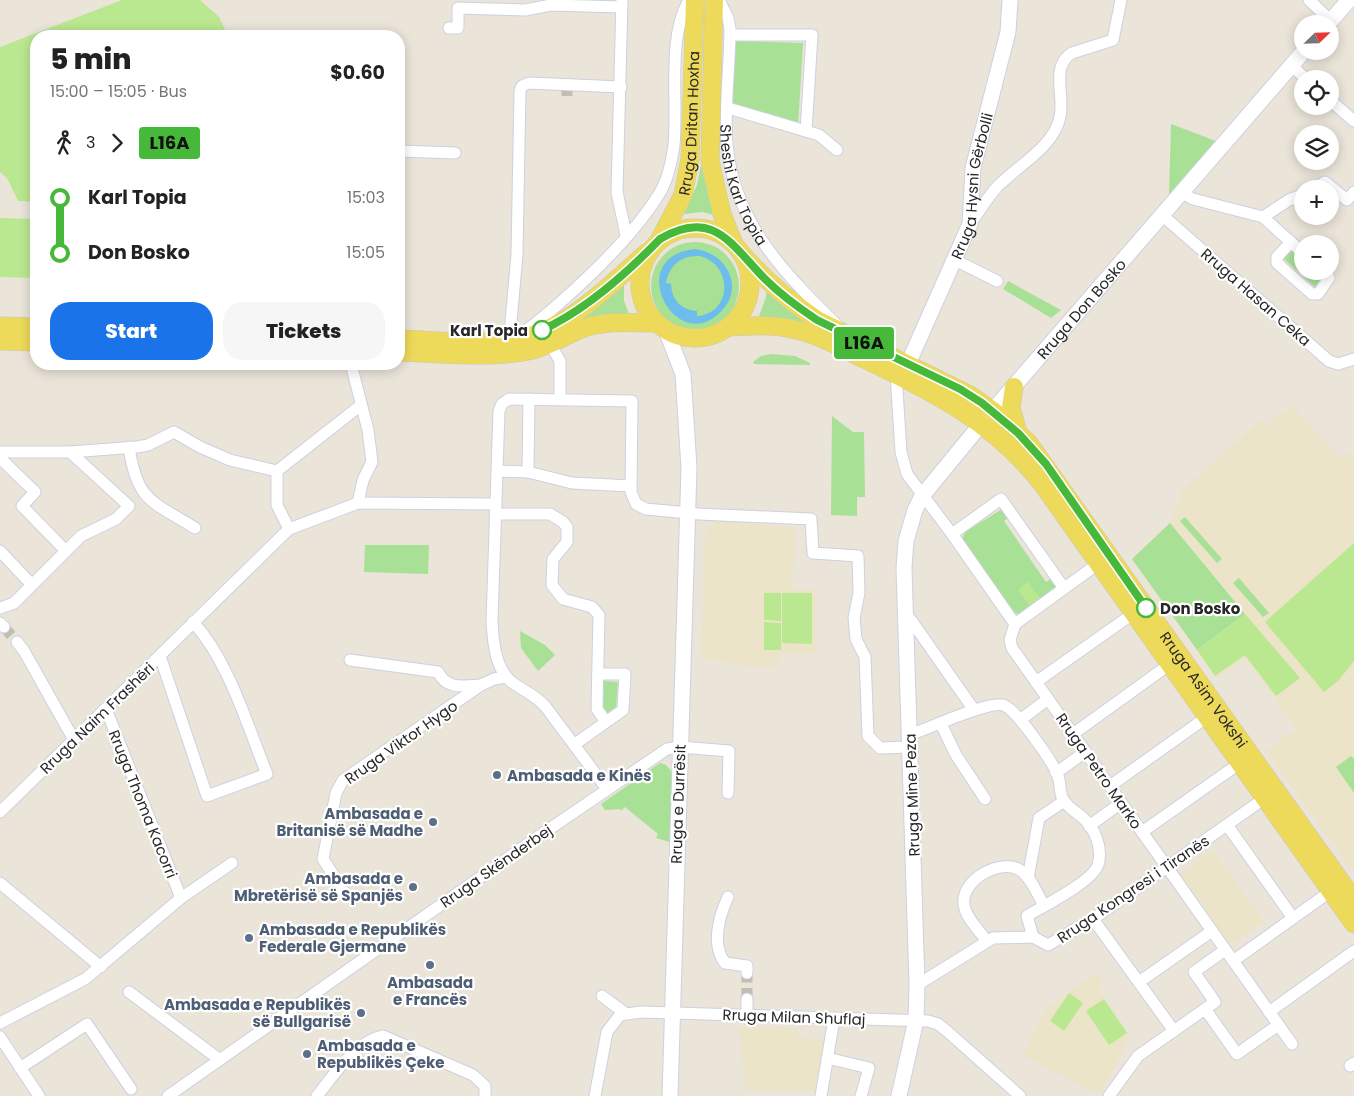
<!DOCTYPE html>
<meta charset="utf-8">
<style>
:root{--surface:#fff;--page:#f6f6f6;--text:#222;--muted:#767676;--accent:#1a73e8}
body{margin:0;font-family:Poppins,sans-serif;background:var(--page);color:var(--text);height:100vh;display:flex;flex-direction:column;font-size:19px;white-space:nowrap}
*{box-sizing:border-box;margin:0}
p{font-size:16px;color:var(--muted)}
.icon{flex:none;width:28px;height:28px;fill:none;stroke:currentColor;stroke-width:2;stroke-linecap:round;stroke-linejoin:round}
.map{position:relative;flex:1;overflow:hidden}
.panel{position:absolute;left:30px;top:30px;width:375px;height:340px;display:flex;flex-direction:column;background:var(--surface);border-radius:20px;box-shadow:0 2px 12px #0003}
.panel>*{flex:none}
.badge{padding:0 10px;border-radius:4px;font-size:18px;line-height:32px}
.needle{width:32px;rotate:67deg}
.fabs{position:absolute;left:1294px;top:15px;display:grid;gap:10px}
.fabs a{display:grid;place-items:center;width:45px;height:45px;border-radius:50%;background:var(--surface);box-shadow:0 2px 12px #0003;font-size:25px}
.map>.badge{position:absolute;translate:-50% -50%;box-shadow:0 0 0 2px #fff}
.legs{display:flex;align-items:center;gap:8px;height:55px;padding:0 20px;font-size:16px}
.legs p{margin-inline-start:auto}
.summary{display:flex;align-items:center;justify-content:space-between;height:85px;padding:0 20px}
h1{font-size:28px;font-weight:800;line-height:38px}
.cta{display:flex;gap:10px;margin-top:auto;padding:10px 20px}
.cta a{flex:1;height:58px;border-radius:20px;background:var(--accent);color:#fff;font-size:20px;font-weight:800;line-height:58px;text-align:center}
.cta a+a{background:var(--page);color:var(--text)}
ul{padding:0 20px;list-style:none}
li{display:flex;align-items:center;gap:18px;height:55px;font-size:19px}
li i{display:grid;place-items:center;width:8px;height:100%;margin:0 6px;background:currentColor}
li i::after{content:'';width:12px;height:12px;margin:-6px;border:4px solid;border-radius:50%;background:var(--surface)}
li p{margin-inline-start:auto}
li:first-child i{background:linear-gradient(#0000 50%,currentColor 0)}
li:last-child i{background:linear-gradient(currentColor 50%,#0000 0)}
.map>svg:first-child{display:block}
</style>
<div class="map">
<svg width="1354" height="1096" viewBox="0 0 1354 1096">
<rect width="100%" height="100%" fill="#eae4d9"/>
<!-- education -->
<path fill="#ece4c8" d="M1292,405L1339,458L1346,451L1354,460V869L1350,868L1266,751L1296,729L1246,658L1217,678L1132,559L1170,523L1181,498L1180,492L1261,420L1266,426Z
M713,520L796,528L792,589L815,590L817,654H780V664L776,663V667H751L701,658L706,526L712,525Z
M1212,850L1264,921L1231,945L1180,874Z
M1096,972L1104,983L1100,985V991L1130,1036L1106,1083L1097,1093L1024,1056L1043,1012Z
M738,1027L798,1028V1038L823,1040L818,1091H746Z"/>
<!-- green -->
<path fill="#a8e195" d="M734,41L803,43L798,127L733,105Z
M1171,124L1216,141L1169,195Z
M701,165L713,215L703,212L684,214L697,185Z
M651 286a44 44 0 1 1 88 0a44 44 0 1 1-88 0Z
M1290,249L1302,258V271H1317L1326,280L1313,290L1315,287L1284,259L1280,262Z
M1008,281L1061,310L1051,318L1003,289Z
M624,283V301L630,316L578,321Z
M767,287L822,333L758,319L766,297Z
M771,354L795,356L810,363V365L754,364L753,362L761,356Z
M832,416L853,432H864L865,497H857V516L831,515Z
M1002,509L1009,517L1004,521L1046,582L1052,578L1057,585L1056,589L1018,614L1013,612L962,539L965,532Z
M1185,517L1222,559L1217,563L1180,521Z
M1170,523L1245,614L1197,650L1132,559Z
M365,545H429L428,574L364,572Z
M1239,578L1269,613L1263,617L1233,583Z
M520,631L545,645L555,655L538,671L521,648Z
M604,681L618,682L616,707L607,713L603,707Z
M1351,756L1354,759V793L1336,767Z
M660,763L666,765L673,773L670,842L656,838L658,834L625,807L621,811L620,809L605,810L601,804Z"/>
<!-- pitch -->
<path fill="#bae891" d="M122,0H200L219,17L228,36H36V202L18,201L7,178L0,172V47Z
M0,218L36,219V278L0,277Z
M1354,543V661L1338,681L1324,692L1265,622Z
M1028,582L1040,598L1030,606L1018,590Z
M764,593H781V621L764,620Z
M782,593H812V644L782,643Z
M1245,614L1300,678L1276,696L1245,655L1215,676L1197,650Z
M764,622L781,623V650H764Z
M1069,993L1083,1003L1064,1031L1050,1021Z
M1104,999L1127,1033L1109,1045L1086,1011Z"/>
<!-- water -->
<path fill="#6cbdec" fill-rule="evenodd" d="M695,249C724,252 744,284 724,308C679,363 620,257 695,249ZM699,256C733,263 733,313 697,316V311C681,310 672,300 671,284L666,283C669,266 681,255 699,256Z"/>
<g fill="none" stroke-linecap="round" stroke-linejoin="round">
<!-- street-tunnel -->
<path stroke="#c3beb5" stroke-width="11" stroke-dasharray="11 5.5" stroke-linecap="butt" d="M567,96V85
M4,627L17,642
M747,999V973"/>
<!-- street casing -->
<g stroke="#ced0e1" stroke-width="13">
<g id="street">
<path d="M622,0L617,192L626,235"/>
<path id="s1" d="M719,0L728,18L730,29C730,67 724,106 727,144C734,223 784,273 838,326"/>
<path d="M1309,0L1331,21"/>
<path d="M449,28H458V8L525,10L551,5L622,7"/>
<path d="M730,35H812L806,131"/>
<path d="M1292,66L1306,79"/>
<path d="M621,87L529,83L522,86L520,91L517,254L511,322L514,340C561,305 633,240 662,189C669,175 672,160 674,145C678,102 667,36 689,0"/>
<path d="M1330,100L1354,121"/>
<path d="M728,108L819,135L837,150"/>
<path d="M399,151L455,153"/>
<path d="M1312,189L1325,182L1347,200L1354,192"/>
<path d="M1182,193L1193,199L1263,217L1289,200L1302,195"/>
<path d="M1162,215L1329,361L1338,364L1354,359"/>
<path d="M1263,217L1302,252"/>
<path d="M970,224C979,212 987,198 997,187C1017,166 1054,147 1060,117C1065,96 1050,66 1072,53L1113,40L1121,0"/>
<path d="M1291,242L1277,257V263L1312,294H1318L1329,278L1324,271"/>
<path d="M955,260L997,281"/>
<path d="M550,344L560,361V399"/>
<path d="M351,364L368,430L372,462L363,480L358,503"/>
<path d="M896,374L901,452L907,474L952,534L1015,624"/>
<path d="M129,447C137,502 152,501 195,528"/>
<path d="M0,452H70L137,447L148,445L174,432L200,447L230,460L277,471"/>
<path d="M0,458L35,492L22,506L66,551"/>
<path d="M277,471L361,405"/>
<path d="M277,471V505L289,529"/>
<path d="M498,471L528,472L572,483L631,486"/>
<path d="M528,472L529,399"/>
<path d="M495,514H550L563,522L567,527V542L553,559L552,585L563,599L592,607L599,615L597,709L606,722L575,744"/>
<path d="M952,534L1001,499L1064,588"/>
<path d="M0,551L32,585"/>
<path d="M0,608L14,603L81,536L116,519L129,506L70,452"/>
<path d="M906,613L974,710"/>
<path d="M0,623L4,627"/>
<path d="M1015,624L1010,640L1012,648L1292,1044"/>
<path d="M1015,624L1099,563"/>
<path d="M17,642L24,651L74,740"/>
<path d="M160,656L207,796L267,774C247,725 229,661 193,622"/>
<path d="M350,660L438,672C447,690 463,686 481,685"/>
<path d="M598,674H625L623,710L606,722"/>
<path d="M1036,682L1134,613"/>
<path d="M106,709L181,898"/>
<path d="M1020,720L1048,699"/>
<path d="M941,724L956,755L985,799"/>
<path d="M1073,734L1170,664"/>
<path d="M909,735C928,729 987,701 1003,705C1015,707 1054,764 1058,776C1061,784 1059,792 1063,799C1067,807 1075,811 1082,817C1095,828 1103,848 1098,865C1092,882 1043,906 1027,916L1033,937"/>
<path d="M1056,773L1085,752"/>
<path d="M1110,786L1207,717"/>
<path d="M607,789L545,706C535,695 524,691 513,683C495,670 493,641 492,621L499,411L502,404L509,399L632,401L631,492L636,504L646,509L699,514L811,519L813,553L858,556L859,593L854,618L856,639L865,657L868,736L880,748L910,747"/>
<path d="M0,812L289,529L358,503L496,504"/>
<path d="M1227,825L1293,918"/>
<path d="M1089,826L1121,803"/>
<path d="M1142,832L1240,763"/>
<path d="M1028,878L1039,818L1064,801"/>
<path d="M0,883L101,967"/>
<path d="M343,890L323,859L336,793L343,780L481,685L494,679L506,677"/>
<path d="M728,897C719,916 711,945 725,963L747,966V973"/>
<path d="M1093,919L1174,1031"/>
<path d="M986,940C979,930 965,917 964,904C961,880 1000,858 1020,870C1031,877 1038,895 1044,906"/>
<path d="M1233,961L1331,891"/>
<path d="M1139,982L1212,931"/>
<path d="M917,985L993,938L1033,937L1048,945L1093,919L1265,798"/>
<path d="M129,992L220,1060"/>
<path d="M602,996L625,1013"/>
<path d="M1205,1009L1237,1054L1278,1025"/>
<path d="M1269,1012L1354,951"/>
<path d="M747,1016V999"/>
<path d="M0,1023L85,979L181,898L232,863"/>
<path d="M0,1037L39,1096"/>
<path d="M827,1058L869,1068L861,1096"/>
<path d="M1350,1066L1354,1063"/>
<path d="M20,1068L87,1024L131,1089"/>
<path d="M168,1096L542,834L667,749L680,747L729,751L728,793"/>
<path d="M317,1096C333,1076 356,1041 383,1036L473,1075L485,1086V1096"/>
<path d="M595,1096L607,1032L620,1015L641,1012L928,1021L938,1024L948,1032L1020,1096"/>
<path d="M821,1096L834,1019"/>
<path d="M1109,1096L1138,1056L1215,1002L1194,972L1225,950"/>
</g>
</g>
<!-- secondary casing -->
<g stroke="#ced0e1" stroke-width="17">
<g id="secondary">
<path d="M1328,24L1349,0"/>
<path d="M666,330L683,374L689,468L670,1096"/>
<path id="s2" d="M908,364L970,224L973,168L1008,32L1010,0"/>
<path id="s3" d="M899,1096L916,1020L917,985L904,568L906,541L915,510L922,496L982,423L1304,51"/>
</g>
</g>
<!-- primary casing -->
<g stroke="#c7c7c7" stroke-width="19">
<g id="primary">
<path d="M714,0L710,161L722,214L734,244"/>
<circle cx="695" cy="283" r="55"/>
<path id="s4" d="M660,239L683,195L690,159L695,0"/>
<path id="s5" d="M742,254C765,280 789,301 817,320L970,395L993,411L1028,442L1354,900"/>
<path d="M0,326L36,327"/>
<path d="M728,327C749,326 771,324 792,329C817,334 840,347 862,358C932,391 998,424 1045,488L1354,924"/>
<path d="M399,339C433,340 480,345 513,340C565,332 609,286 646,253"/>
<path d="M0,341L36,342"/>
<path d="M399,352C441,353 487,359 528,351C548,347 565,335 584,328C608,320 632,323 656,323"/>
<path d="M1014,387L1011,408L1018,432"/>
</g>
</g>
<!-- street -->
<use href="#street" stroke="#fff" stroke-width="11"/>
<!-- secondary -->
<use href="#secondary" stroke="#fff" stroke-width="15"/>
<!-- primary -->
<use href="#primary" stroke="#eeda5a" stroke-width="18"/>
</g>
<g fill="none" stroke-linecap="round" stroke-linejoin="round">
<!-- line-1 casing -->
<g stroke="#fff" stroke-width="11">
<path id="line-1" d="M542,330C586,310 627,273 660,239C714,207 732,246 765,279C781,295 799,308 817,320L960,389L982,403L1018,433L1046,464L1146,608"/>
</g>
<!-- line-1 -->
<use href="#line-1" stroke="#46b83a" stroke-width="8"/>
</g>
<!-- markers -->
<g fill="#fff" stroke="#46b83a" stroke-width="2.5">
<circle cx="542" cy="330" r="9"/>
<circle cx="1146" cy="608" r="9"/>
</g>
<g fill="#5c6f8a" stroke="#fff" stroke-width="2">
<circle cx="497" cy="775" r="5"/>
<circle cx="433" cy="822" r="5"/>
<circle cx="413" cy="887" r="5"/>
<circle cx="249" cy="938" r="5"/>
<circle cx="430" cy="965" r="5"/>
<circle cx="361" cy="1013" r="5"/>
<circle cx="307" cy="1054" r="5"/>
</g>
<g text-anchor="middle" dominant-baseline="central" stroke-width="4.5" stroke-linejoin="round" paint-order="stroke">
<!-- street labels -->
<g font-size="15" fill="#272727" stroke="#fff">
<text stroke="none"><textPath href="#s4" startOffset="122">Rruga Dritan Hoxha</textPath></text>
<text stroke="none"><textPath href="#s1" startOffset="190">Sheshi Karl Topia</textPath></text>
<text stroke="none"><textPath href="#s2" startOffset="191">Rruga Hysni Gërbolli</textPath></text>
<text transform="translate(1256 297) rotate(41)">Rruga Hasan Ceka</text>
<text stroke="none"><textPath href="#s3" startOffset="851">Rruga Don Bosko</textPath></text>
<text stroke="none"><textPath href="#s5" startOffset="649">Rruga Asim Vokshi</textPath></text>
<text transform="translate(97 718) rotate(-44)">Rruga Naim Frashëri</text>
<text transform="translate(401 742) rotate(-35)">Rruga Viktor Hygo</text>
<text transform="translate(1099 771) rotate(55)">Rruga Petro Marko</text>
<text transform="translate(912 795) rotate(-92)">Rruga Mine Peza</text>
<text transform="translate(143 804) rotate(68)">Rruga Thoma Kacorri</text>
<text transform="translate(678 804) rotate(-88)">Rruga e Durrësit</text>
<text transform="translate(496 866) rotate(-35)">Rruga Skënderbej</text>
<text transform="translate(1133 889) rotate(-34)">Rruga Kongresi i Tiranës</text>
<text transform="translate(794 1017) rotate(2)">Rruga Milan Shuflaj</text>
</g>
<!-- stop labels -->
<g font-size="15" font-weight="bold" fill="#272727" stroke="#fff" text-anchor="end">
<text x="528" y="330">Karl Topia</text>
<text x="1160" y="608" text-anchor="start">Don Bosko</text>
</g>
<!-- service labels -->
<g font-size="15" font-weight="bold" fill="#4e5e75" stroke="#fff" text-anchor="start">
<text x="507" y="775">Ambasada e Kinës</text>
<text x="423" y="813" text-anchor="end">Ambasada e<tspan x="423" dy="17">Britanisë së Madhe</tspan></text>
<text x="403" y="878" text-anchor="end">Ambasada e<tspan x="403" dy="17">Mbretërisë së Spanjës</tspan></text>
<text x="259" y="929">Ambasada e Republikës<tspan x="259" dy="17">Federale Gjermane</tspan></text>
<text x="430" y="982" text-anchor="middle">Ambasada<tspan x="430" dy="17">e Francës</tspan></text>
<text x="351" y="1004" text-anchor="end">Ambasada e Republikës<tspan x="351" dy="17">së Bullgarisë</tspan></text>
<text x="317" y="1045">Ambasada e<tspan x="317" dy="17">Republikës Çeke</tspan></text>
</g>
</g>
</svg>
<div class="fabs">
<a><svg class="needle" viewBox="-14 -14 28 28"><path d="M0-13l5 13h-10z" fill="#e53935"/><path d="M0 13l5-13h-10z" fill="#767676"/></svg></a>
<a><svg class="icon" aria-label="locate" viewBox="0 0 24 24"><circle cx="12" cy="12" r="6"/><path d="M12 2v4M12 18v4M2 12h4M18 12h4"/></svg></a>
<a><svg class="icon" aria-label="layers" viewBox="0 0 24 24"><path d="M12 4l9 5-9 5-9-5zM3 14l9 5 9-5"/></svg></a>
<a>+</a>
<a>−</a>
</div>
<b class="badge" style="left:864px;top:343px;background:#46b83a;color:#111">L16A</b>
<section class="panel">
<div class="summary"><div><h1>5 min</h1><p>15:00 – 15:05 · Bus</p></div><b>$0.60</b></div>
<div class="legs"><svg class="icon" aria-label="walk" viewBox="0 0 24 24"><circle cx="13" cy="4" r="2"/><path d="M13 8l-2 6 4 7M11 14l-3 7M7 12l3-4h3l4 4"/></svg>3<svg class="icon" aria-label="forward" viewBox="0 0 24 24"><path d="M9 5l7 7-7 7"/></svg><b class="badge" style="background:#46b83a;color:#111">L16A</b></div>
<ul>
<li><i style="color:#46b83a"></i><b>Karl Topia</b><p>15:03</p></li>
<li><i style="color:#46b83a"></i><b>Don Bosko</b><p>15:05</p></li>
</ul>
<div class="cta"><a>Start</a><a>Tickets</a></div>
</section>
</div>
